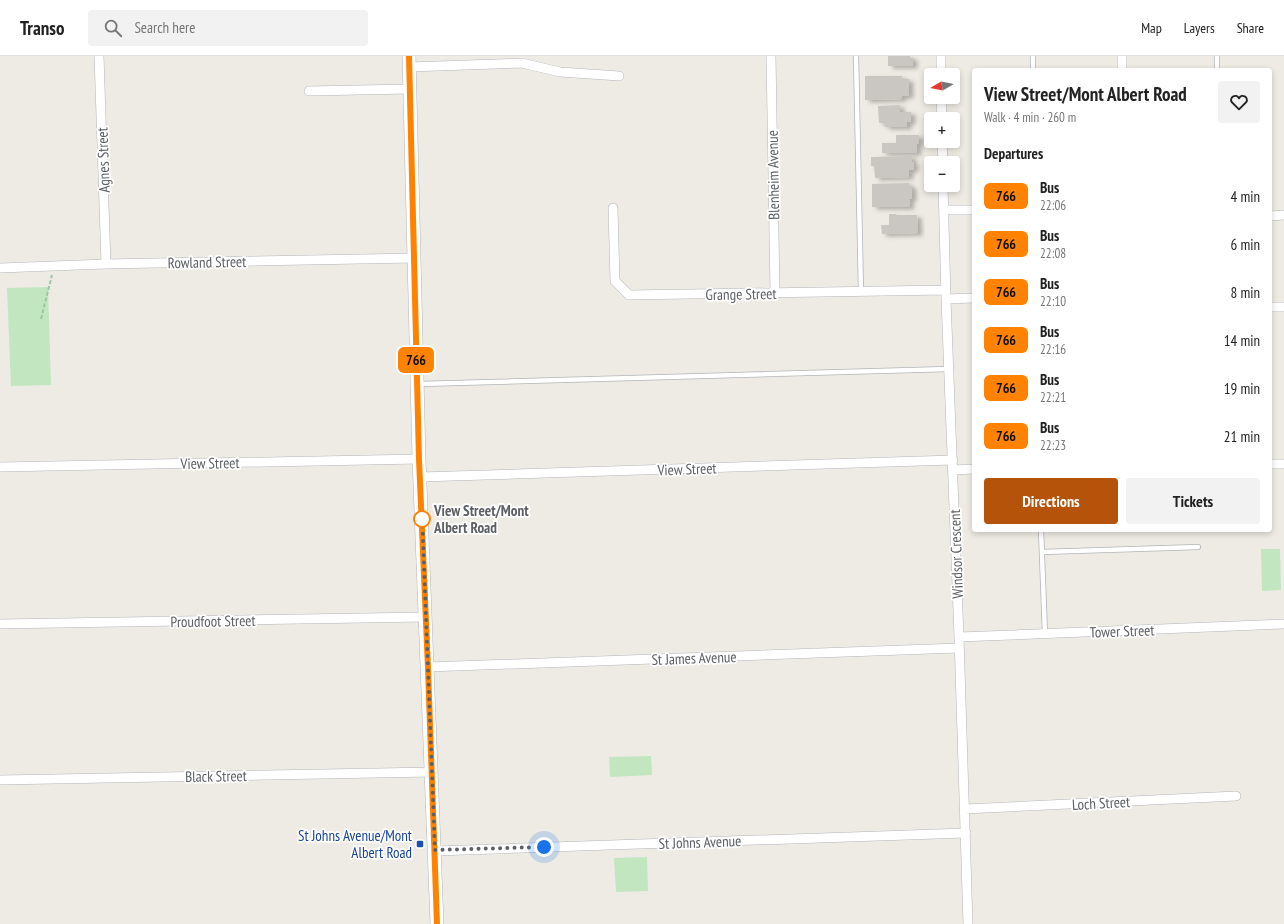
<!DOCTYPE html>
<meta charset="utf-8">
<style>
:root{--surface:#fff;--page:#f2f2f2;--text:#222;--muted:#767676;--line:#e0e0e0;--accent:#b45309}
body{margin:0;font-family:"PT Sans Narrow",sans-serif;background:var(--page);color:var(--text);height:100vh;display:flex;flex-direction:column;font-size:15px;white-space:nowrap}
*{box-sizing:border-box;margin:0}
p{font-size:13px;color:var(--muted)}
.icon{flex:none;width:22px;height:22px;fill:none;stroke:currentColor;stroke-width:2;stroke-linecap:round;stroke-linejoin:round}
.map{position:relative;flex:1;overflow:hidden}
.side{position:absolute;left:972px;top:12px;width:300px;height:464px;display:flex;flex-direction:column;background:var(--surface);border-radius:4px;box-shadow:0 2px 6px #0003}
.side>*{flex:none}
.badge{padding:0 8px;border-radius:6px;font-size:14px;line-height:26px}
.needle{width:26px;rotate:260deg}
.tools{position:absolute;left:924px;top:12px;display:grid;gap:8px}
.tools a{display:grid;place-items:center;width:36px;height:36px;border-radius:4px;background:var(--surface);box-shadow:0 2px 6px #0003;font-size:20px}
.you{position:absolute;width:20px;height:20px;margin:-10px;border:3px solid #fff;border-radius:50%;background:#1a73e8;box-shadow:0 0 0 6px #1a73e833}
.map>.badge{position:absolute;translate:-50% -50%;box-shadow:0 0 0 2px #fff}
h2{padding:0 12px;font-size:15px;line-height:36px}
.round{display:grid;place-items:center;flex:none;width:42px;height:42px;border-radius:4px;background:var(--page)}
.summary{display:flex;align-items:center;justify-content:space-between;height:68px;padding:0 12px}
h1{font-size:19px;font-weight:800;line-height:30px}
.primary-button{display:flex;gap:8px;margin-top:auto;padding:8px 12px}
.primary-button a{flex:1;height:46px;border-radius:4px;background:var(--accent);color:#fff;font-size:16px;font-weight:800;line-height:46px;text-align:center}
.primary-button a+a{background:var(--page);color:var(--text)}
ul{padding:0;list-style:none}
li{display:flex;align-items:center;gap:12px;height:48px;padding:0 12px}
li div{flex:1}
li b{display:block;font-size:15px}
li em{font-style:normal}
li .badge{min-width:44px;font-weight:700;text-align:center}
header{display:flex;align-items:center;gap:24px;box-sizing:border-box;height:56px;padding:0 20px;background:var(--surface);border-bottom:1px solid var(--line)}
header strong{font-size:19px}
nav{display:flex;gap:22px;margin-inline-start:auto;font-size:14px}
.search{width:280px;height:36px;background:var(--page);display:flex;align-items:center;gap:10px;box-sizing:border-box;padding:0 14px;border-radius:4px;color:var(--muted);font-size:15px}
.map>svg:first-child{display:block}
</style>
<header>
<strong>Transo</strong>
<div class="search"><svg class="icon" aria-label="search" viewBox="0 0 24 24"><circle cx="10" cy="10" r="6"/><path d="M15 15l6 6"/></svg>Search here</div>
<nav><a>Map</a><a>Layers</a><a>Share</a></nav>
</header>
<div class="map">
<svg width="1284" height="868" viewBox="0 0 1284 868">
<defs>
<filter id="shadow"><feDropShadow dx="4.5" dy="2.5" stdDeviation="2" flood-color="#0004"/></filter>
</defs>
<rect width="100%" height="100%" fill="#eeebe4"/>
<!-- green -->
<path fill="#c2e6c0" d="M48,231L51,329L11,330L7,232Z
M1261,493H1280L1281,534L1262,535Z
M651,700L652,719L610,721L609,701Z
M647,801L648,835L616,836L614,802Z"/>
<!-- building -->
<path fill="#cac6c1" filter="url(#shadow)" d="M888,0H910V2H913V10H888Z
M865,20H902V23H909V40H902V43L865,44Z
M900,49V56H911V66H907V71H885V67H879L878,50Z
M896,79H919V87L917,88V97H882V87H896Z
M912,100V106H914V114H909V121L875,122L874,110H871V101Z
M909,127V130H912V143H909L910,151H872V128Z
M889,158H896V159H917L918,177L882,178L881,169H889Z"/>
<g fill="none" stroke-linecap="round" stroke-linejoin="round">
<!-- service casing -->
<g stroke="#b1b5b9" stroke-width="6">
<path id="service" d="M856,0L861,236
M1033,0V14
M1217,14V0
M419,328L949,313
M1041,474L1045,578
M1042,496L1198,491"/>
</g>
<!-- minor casing -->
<g stroke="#b1b5b9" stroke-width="10">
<path id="minor" d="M99,0L106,208
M771,0L775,237
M941,0V19
M1122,0V14
M409,11L522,7L560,16L619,20
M309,35L409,33
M941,41L942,63
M942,85L943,107
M943,129L946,243L959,581L968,868
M613,152L615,225L629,239L946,234
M944,154H974
M1270,160L1284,159
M0,212L106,208L414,202
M946,243L974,242
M1270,251H1284
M1270,408H1284
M0,411L419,403
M953,414L974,413
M420,421L953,404
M0,568L426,561
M959,581L1284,568
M428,611L959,592
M0,724L432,716
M965,753L1236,740
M435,795L966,777"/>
</g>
<!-- secondary casing -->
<g stroke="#b0b4b9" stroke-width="14">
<path id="secondary" d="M409,0L419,403L437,868"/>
</g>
<!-- path -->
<path stroke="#99c7a4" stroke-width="2" stroke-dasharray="4 2" stroke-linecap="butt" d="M41,263L52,219"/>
<!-- service -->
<use href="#service" stroke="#fff" stroke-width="4.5"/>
<!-- minor -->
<use href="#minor" stroke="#fff" stroke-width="9"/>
<!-- secondary -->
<use href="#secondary" stroke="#fff" stroke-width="13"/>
</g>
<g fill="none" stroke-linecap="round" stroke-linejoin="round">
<!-- line casing -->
<g stroke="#fff" stroke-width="9">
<path id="line" d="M409,0L419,403L428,612L437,868"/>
</g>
<!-- line -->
<use href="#line" stroke="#ff8200" stroke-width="6"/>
<!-- walk -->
<path stroke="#5c6064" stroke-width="4" stroke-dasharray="0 7.2" d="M422,463V456L435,794L544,791"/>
</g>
<!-- markers -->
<circle fill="#fff" stroke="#ff8200" stroke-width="2" cx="422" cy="463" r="8"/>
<rect fill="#1a4fb4" stroke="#fff" stroke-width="1.5" x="416" y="784" width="8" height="8" rx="2"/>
<g text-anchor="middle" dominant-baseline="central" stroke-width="3.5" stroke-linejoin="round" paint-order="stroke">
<!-- street labels -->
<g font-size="15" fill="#5c6064" stroke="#fff">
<text transform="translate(103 104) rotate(-92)">Agnes Street</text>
<text transform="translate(773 119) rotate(-91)">Blenheim Avenue</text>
<text transform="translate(207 206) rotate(-1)">Rowland Street</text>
<text transform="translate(741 238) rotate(-1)">Grange Street</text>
<text transform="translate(210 407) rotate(-1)">View Street</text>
<text transform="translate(687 413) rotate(-2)">View Street</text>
<text transform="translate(956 498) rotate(-92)">Windsor Crescent</text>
<text transform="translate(213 565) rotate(-1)">Proudfoot Street</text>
<text transform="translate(1122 575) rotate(-2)">Tower Street</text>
<text transform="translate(694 602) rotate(-2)">St James Avenue</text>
<text transform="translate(216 720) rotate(-1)">Black Street</text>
<text transform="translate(1101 747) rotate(-3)">Loch Street</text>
<text transform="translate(700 786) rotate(-2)">St Johns Avenue</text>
</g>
<!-- stop labels -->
<g font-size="15" font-weight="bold" fill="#5c6064" stroke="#fff" text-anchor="start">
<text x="434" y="454">View Street/Mont<tspan x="434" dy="17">Albert Road</tspan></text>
</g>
<!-- transit labels -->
<g font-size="15" fill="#164399" stroke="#fff" text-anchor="end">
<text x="412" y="779">St Johns Avenue/Mont<tspan x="412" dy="17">Albert Road</tspan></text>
</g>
</g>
</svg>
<div class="tools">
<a><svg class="needle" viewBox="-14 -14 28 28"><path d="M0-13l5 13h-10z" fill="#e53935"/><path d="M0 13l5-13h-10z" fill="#767676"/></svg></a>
<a>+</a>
<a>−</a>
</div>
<div class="you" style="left:544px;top:791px"></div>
<b class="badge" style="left:416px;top:304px;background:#ff8200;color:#111">766</b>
<section class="side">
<div class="summary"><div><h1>View Street/Mont Albert Road</h1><p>Walk · 4 min · 260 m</p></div><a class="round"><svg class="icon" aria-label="heart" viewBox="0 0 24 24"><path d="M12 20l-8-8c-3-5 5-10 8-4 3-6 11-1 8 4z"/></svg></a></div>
<h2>Departures</h2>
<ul>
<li><span class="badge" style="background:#ff8200;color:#111">766</span><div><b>Bus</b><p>22:06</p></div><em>4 min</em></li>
<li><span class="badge" style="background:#ff8200;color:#111">766</span><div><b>Bus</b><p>22:08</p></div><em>6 min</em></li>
<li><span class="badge" style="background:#ff8200;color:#111">766</span><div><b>Bus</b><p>22:10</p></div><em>8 min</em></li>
<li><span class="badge" style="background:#ff8200;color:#111">766</span><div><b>Bus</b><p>22:16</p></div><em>14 min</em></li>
<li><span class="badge" style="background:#ff8200;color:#111">766</span><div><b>Bus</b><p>22:21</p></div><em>19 min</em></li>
<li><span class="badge" style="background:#ff8200;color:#111">766</span><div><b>Bus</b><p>22:23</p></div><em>21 min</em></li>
</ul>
<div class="primary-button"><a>Directions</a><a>Tickets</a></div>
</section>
</div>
